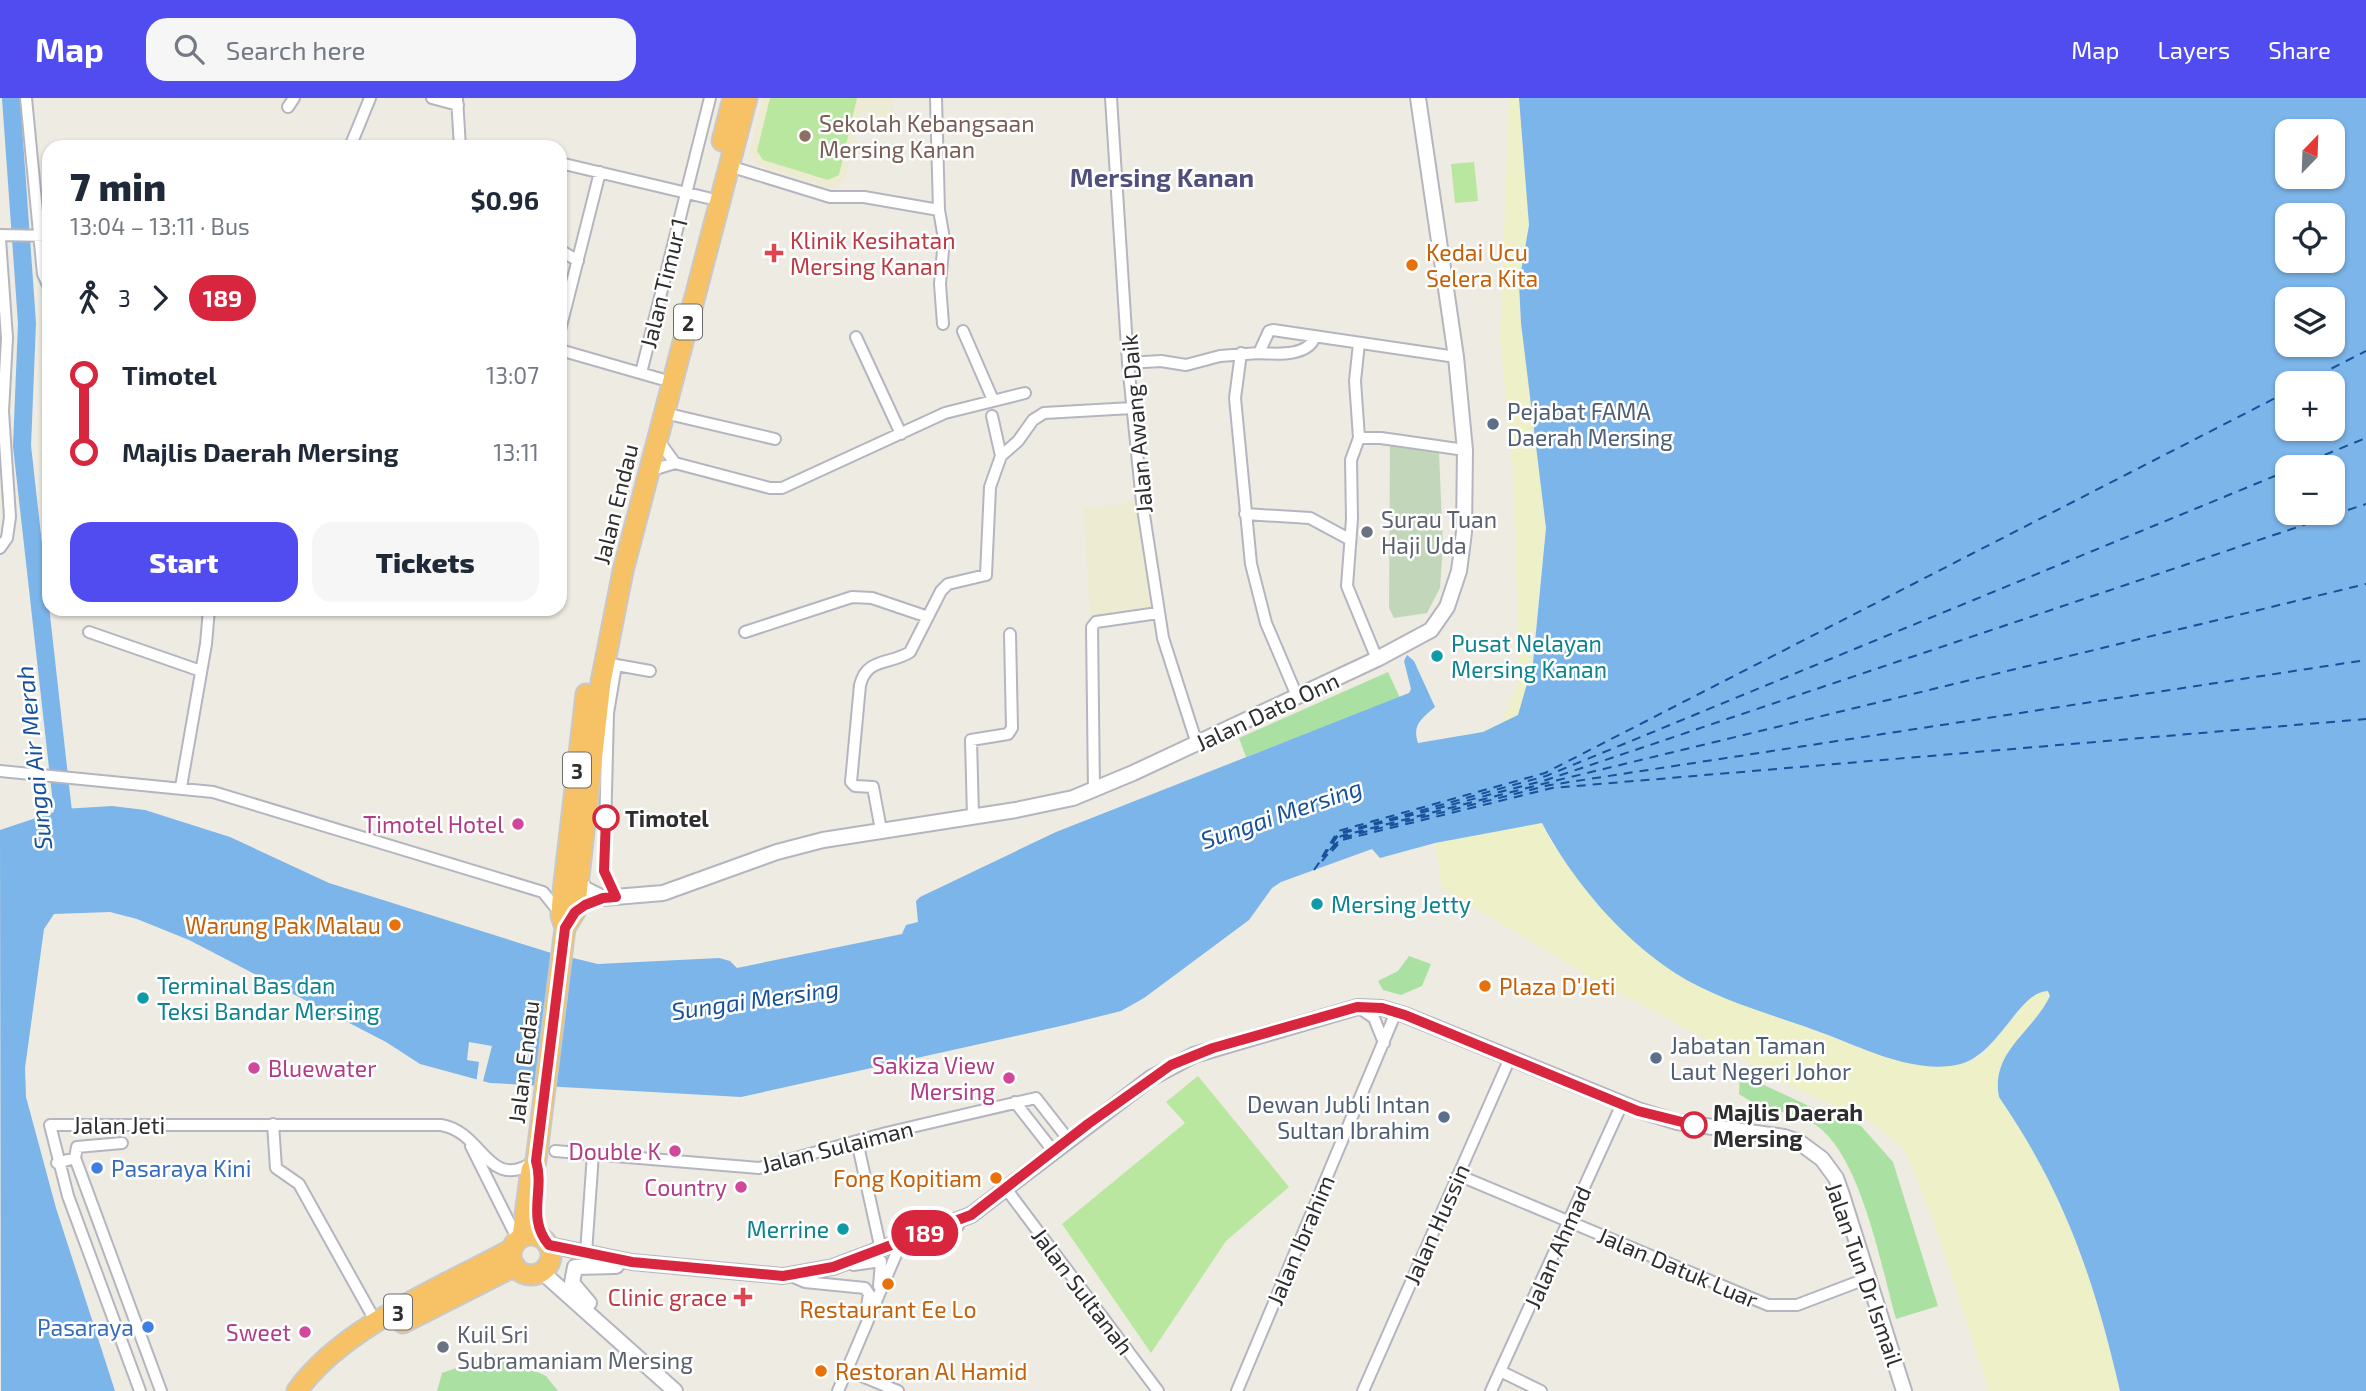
<!DOCTYPE html>
<meta charset="utf-8">
<style>
:root{--surface:#fff;--page:#f6f6f7;--text:#1f2937;--muted:#747a83;--accent:#504cf0}
body{margin:0;font-family:"Exo 2",sans-serif;background:var(--page);color:var(--text);height:100vh;display:flex;flex-direction:column;font-size:26px;white-space:nowrap}
*{box-sizing:border-box;margin:0}
p{font-size:23px;color:var(--muted)}
.icon{flex:none;width:38px;height:38px;fill:none;stroke:currentColor;stroke-width:2;stroke-linecap:round;stroke-linejoin:round}
.map{position:relative;flex:1;overflow:hidden}
.drawer{position:absolute;left:42px;top:42px;width:525px;height:476px;display:flex;flex-direction:column;background:var(--surface);border-radius:21px;box-shadow:0 2px 5px #0004}
.drawer>*{flex:none}
.badge{padding:0 14px;border-radius:23px;font-size:24px;line-height:46px}
.needle{width:46px;rotate:23deg}
.controls{position:absolute;left:2275px;top:21px;display:grid;gap:14px}
.controls a{display:grid;place-items:center;width:70px;height:70px;border-radius:14px;background:var(--surface);box-shadow:0 2px 5px #0004;font-size:35px}
.map>.badge{position:absolute;translate:-50% -50%;box-shadow:0 0 0 4px #fff}
.legs{display:flex;align-items:center;gap:10px;height:77px;padding:0 28px;font-size:23px}
.legs p{margin-inline-start:auto}
.overview{display:flex;align-items:center;justify-content:space-between;height:119px;padding:0 28px}
h1{font-size:38px;font-weight:800;line-height:52px}
.button{display:flex;gap:14px;margin-top:auto;padding:14px 28px}
.button a{flex:1;height:80px;border-radius:21px;background:var(--accent);color:#fff;font-size:28px;font-weight:800;line-height:80px;text-align:center}
.button a+a{background:var(--page);color:var(--text)}
ul{padding:0 28px;list-style:none}
li{display:flex;align-items:center;gap:24px;height:77px;font-size:26px}
li i{display:grid;place-items:center;width:10px;height:100%;margin:0 9px;background:currentColor}
li i::after{content:'';width:18px;height:18px;margin:-9px;border:5px solid;border-radius:50%;background:var(--surface)}
li p{margin-inline-start:auto}
li:first-child i{background:linear-gradient(#0000 50%,currentColor 0)}
li:last-child i{background:linear-gradient(currentColor 50%,#0000 0)}
header{display:flex;align-items:center;gap:42px;box-sizing:border-box;height:98px;padding:0 35px;background:var(--accent);color:#fff}
header strong{font-size:33px}
nav{display:flex;gap:38px;margin-inline-start:auto;font-size:24px}
.search{width:490px;height:63px;background:var(--page);display:flex;align-items:center;gap:18px;box-sizing:border-box;padding:0 24px;border-radius:21px;color:var(--muted);font-size:26px}
.map>svg:first-child{display:block}
</style>
<header>
<strong>Map</strong>
<div class="search"><svg class="icon" aria-label="search" viewBox="0 0 24 24"><circle cx="10" cy="10" r="6"/><path d="M15 15l6 6"/></svg>Search here</div>
<nav><a>Map</a><a>Layers</a><a>Share</a></nav>
</header>
<div class="map">
<svg width="2366" height="1293" viewBox="0 0 2366 1293">
<rect width="100%" height="100%" fill="#eeebe2"/>
<!-- education -->
<path fill="#eeebd3" d="M763,0H893V21L862,13L845,83L832,91L757,67L749,55Z
M1135,404L1151,511L1090,518L1083,410Z"/>
<!-- green -->
<path fill="#aae1a2" d="M1388,574L1400,600L1246,659L1239,640Z
M1409,858L1431,866L1422,888L1401,897L1383,892L1378,883L1398,873Z
M1740,976L1809,1008L1861,1028L1893,1064L1938,1208L1896,1221C1881,1169 1860,1048 1809,1023C1784,1011 1765,1014 1739,996Z
M497,1256L546,1278L558,1293H437L442,1275Z"/>
<!-- sand -->
<path fill="#eef0c7" d="M1509,0H1519L1529,127L1519,185L1521,225L1546,430L1529,584L1518,617L1501,628L1517,586L1519,559L1513,371L1500,240Z
M1542,725L1557,753L1732,902L1879,957L1936,968L1971,964L1984,956L2029,901L2040,893L2050,895C2045,931 1988,945 1999,999C2065,1095 2094,1181 2120,1293H1989L1935,1127L1904,1050L1866,1021L1762,976L1748,963L1604,887L1442,790L1435,745Z"/>
<!-- cemetery -->
<path fill="#c2d7ba" d="M1390,348L1439,354L1443,448L1440,490L1427,515L1394,520L1389,510Z"/>
<!-- pitch -->
<path fill="#b9e79f" d="M770,0H857L839,77L828,82L763,62L757,53Z
M1474,64L1478,103L1455,105L1451,66Z
M1198,978L1289,1089L1226,1143L1151,1255L1062,1126L1185,1025L1166,1004Z"/>
<!-- water -->
<path fill="#7cb5e9" fill-rule="evenodd" d="M1519,0H2366V1293H2120C2094,1181 2065,1095 1999,999C1990,954 2033,934 2050,898L2048,893C2018,893 1998,960 1956,967C1914,975 1867,952 1828,937C1778,918 1721,904 1675,875C1620,839 1572,782 1542,725L1435,745L1380,760L1372,751L1281,784L1272,790L1249,822L1144,900L1121,913L1065,927L741,999L490,985L420,966L386,944L189,842L137,821L110,814L54,816L44,831L25,970L26,999L56,1110L115,1293H1L0,732L63,711L112,708L145,712L230,739L329,785L548,854L598,866L719,860L730,863L737,870L902,836L906,827L918,824L916,803L920,799L1056,734L1409,595L1411,591L1404,563L1407,557L1414,563L1435,609C1421,621 1412,627 1418,645L1483,634L1518,617L1533,565L1546,430L1521,225L1519,185L1529,127ZM2287,33H2333V79H2287ZM2287,117H2333V163H2287ZM2287,201H2333V247H2287ZM2287,285H2333V331H2287ZM2287,369H2333V415H2287Z"/>
<!-- pier -->
<path fill="#eeebe2" d="M469,944L492,948L482,987L476,986L479,964L467,962Z"/>
<g fill="none" stroke-linecap="round" stroke-linejoin="round">
<!-- river -->
<path stroke="#7cb5e9" stroke-width="18" d="M11,0L27,225L22,348L65,732"/>
<!-- ferry -->
<path stroke="#16519a" stroke-width="2" stroke-dasharray="9 7" stroke-linecap="butt" d="M2303,285L2366,253
M2295,369L2366,340
M1332,745L1339,735L1546,678L2287,373
M1330,752L1341,738L1550,684L2366,486
M1332,753L1342,742L1552,690L2366,621
M1322,759L1338,733L1545,675L2287,294
M1322,763L1341,740L1550,687L2366,562
M1314,772L1339,736L1546,682L2366,406"/>
<!-- street casing -->
<g stroke="#b5b5c0" stroke-width="14">
<path id="street" d="M26,0L43,176L49,189
M432,0L458,7
M457,0L460,49
M936,0L939,112L944,141L940,186L943,226
M1111,0L1128,265L1142,404L1163,540L1197,646
M288,9L294,0
M350,49L370,0
M560,65L708,100
M729,68L830,99H864L939,112
M0,137L49,138
M0,141L7,240L3,313L10,419L7,440L0,450
M560,152L578,163
M560,232L600,74
M963,233L993,302
M856,239L901,336
M560,252L661,281
M1241,255L1235,300L1251,466L1266,525L1297,598
M1259,255C1276,256 1309,259 1315,238
M1128,265L1161,263L1186,267L1220,258L1259,255L1269,233L1273,232L1456,259
M641,275L710,0
M664,315L775,341
M992,318L1001,358
M1359,340L1351,362L1352,421L1347,488L1377,561
M1359,340H1381L1465,352
M1359,340L1355,283L1359,245
M675,365L770,390H782L945,315L1025,295
M649,373L675,365L659,343
M1245,416L1310,420L1349,441
M89,534L201,573
M745,534L852,499L872,500L928,519
M611,566L650,573
M0,673L213,694L543,794L560,815
M181,689L206,546L209,511
M1094,693L1092,529L1096,524L1158,515
M973,718L971,642L1008,636L1012,630L1010,536
M881,732L873,689L855,688L851,684L860,587C867,559 890,567 910,554L941,493L948,486L986,477L990,389L1001,358L1018,343L1033,322L1044,315L1132,310
M616,799L604,773L608,615L616,567
M1358,909L1374,920L1384,945
M1015,1004L1054,1054
M273,1026L276,1070L299,1086L377,1226
M857,1043L881,1152
M471,1048L518,1142
M555,1053L759,1070L886,1035L1036,1000L1068,1041
M75,1060L77,1049L122,1045
M57,1065L75,1060L161,1293
M1458,1077L1768,1207H1797L1868,1180
M1007,1092L1158,1293
M586,1155L593,1056
M853,1167L881,1163L879,1188
M791,1178L805,1184L865,1190L869,1196L866,1214
M847,1272L898,1293
M1500,1273L1541,1293
M140,1293L68,1098L50,1027H441C484,1034 487,1094 534,1064
M838,1293L897,1154L958,1128
M1237,1293L1396,914
M1363,1293L1510,960
M1491,1293L1622,1006"/>
</g>
<!-- secondary casing -->
<g stroke="#b5b5c0" stroke-width="18">
<path id="secondary" d="M579,782L585,791L603,800L663,795L777,754L823,742L1016,712L1073,700L1133,675L1377,561L1431,532L1447,509L1459,473L1464,434L1465,352L1456,259L1418,0
M549,1147L632,1164L783,1178L833,1169L971,1117L1151,980L1194,957L1358,909L1382,910L1405,917L1638,1012L1677,1024L1784,1039L1799,1044L1822,1061L1836,1080L1842,1097L1904,1293
M542,1174L675,1293
M589,1205L572,1185L575,1169L616,1168"/>
</g>
<!-- highway casing -->
<g stroke="#c9c9c9" stroke-width="23">
<path id="highway" d="M722,43L733,0
M565,830L561,817L562,802L586,596
M511 1157a20 20 0 1 1 40 0a20 20 0 1 1-40 0Z
M522,1139L531,1072L536,1063L565,830L575,814L601,584L623,473L747,0
M403,1225L515,1168
M297,1293C343,1228 443,1189 512,1151"/>
</g>
<!-- street -->
<use href="#street" stroke="#fff" stroke-width="10"/>
<!-- secondary -->
<use href="#secondary" stroke="#fff" stroke-width="14"/>
<!-- highway -->
<use href="#highway" stroke="#f6c265" stroke-width="19"/>
</g>
<g fill="none" stroke-linecap="round" stroke-linejoin="round">
<!-- line-1 casing -->
<g stroke="#fff" stroke-width="16">
<path id="line-1" d="M606,720L604,773L616,799L603,800L585,807L575,814L565,830L536,1063C545,1092 526,1120 549,1147L632,1164L783,1178L833,1169L971,1117L1088,1026L1171,967L1213,950L1357,909L1382,910L1405,917L1638,1013L1694,1027"/>
</g>
<!-- line-1 -->
<use href="#line-1" stroke="#d7263d" stroke-width="10"/>
</g>
<!-- markers -->
<circle fill="#8d6e63" stroke="#fff" stroke-width="2.5" cx="805" cy="38" r="7"/>
<g fill="#e0444e" stroke="#fff" stroke-width="2.5">
<path d="M770.5 144.5h7v7h7v7h-7v7h-7v-7h-7v-7h7z"/>
<path d="M739.5 1188.5h7v7h7v7h-7v7h-7v-7h-7v-7h7z"/>
</g>
<g fill="#e8710a" stroke="#fff" stroke-width="2.5">
<circle cx="1412" cy="167" r="7"/>
<circle cx="395" cy="827" r="7"/>
<circle cx="1485" cy="888" r="7"/>
<circle cx="996" cy="1080" r="7"/>
<circle cx="888" cy="1186" r="7"/>
<circle cx="821" cy="1273" r="7"/>
</g>
<g fill="#5c6f8a" stroke="#fff" stroke-width="2.5">
<circle cx="1493" cy="326" r="7"/>
<circle cx="1656" cy="960" r="7"/>
<circle cx="1444" cy="1019" r="7"/>
</g>
<g fill="#6b7280" stroke="#fff" stroke-width="2.5">
<circle cx="1367" cy="434" r="7"/>
<circle cx="443" cy="1249" r="7"/>
</g>
<g fill="#0f9aa8" stroke="#fff" stroke-width="2.5">
<circle cx="1437" cy="558" r="7"/>
<circle cx="1317" cy="806" r="7"/>
<circle cx="143" cy="900" r="7"/>
<circle cx="843" cy="1131" r="7"/>
</g>
<g fill="#fff" stroke="#d7263d" stroke-width="3.5">
<circle cx="606" cy="720" r="12"/>
<circle cx="1694" cy="1027" r="12"/>
</g>
<g fill="#d1479c" stroke="#fff" stroke-width="2.5">
<circle cx="518" cy="726" r="7"/>
<circle cx="254" cy="970" r="7"/>
<circle cx="1009" cy="980" r="7"/>
<circle cx="675" cy="1053" r="7"/>
<circle cx="741" cy="1089" r="7"/>
<circle cx="305" cy="1234" r="7"/>
</g>
<g fill="#3f7fe0" stroke="#fff" stroke-width="2.5">
<circle cx="97" cy="1070" r="7"/>
<circle cx="148" cy="1229" r="7"/>
</g>
<g text-anchor="middle" dominant-baseline="central" stroke-width="5" stroke-linejoin="round" paint-order="stroke">
<!-- shield labels -->
<g fill="#fff" stroke="#6d6d6d" stroke-width="2">
<rect x="674" y="206.5" width="28" height="35" rx="5"/>
<rect x="563" y="654.5" width="28" height="35" rx="5"/>
<rect x="384" y="1196.5" width="28" height="35" rx="5"/>
</g>
<g font-size="21" font-weight="bold" fill="#2e2e2e">
<text x="688" y="224">2</text>
<text x="577" y="672">3</text>
<text x="398" y="1214">3</text>
</g>
<!-- education labels -->
<g font-size="23" fill="#785e54" stroke="#fff" text-anchor="start">
<text x="819" y="25">Sekolah Kebangsaan<tspan x="819" dy="26">Mersing Kanan</tspan></text>
</g>
<!-- health labels -->
<g font-size="23" fill="#be3a42" stroke="#fff" text-anchor="start">
<text x="790" y="142">Klinik Kesihatan<tspan x="790" dy="26">Mersing Kanan</tspan></text>
<text x="727" y="1199" text-anchor="end">Clinic grace</text>
</g>
<!-- food labels -->
<g font-size="23" fill="#c56008" stroke="#fff" text-anchor="start">
<text x="1426" y="154">Kedai Ucu<tspan x="1426" dy="26">Selera Kita</tspan></text>
<text x="381" y="827" text-anchor="end">Warung Pak Malau</text>
<text x="1499" y="888">Plaza D'Jeti</text>
<text x="982" y="1080" text-anchor="end">Fong Kopitiam</text>
<text x="888" y="1211" text-anchor="middle">Restaurant Ee Lo</text>
<text x="835" y="1273">Restoran Al Hamid</text>
</g>
<!-- street labels -->
<g font-size="23" fill="#2e2e2e" stroke="#fff">
<text transform="translate(663 185) rotate(-76)">Jalan Timur 1</text>
<text transform="translate(1136 326) rotate(-95)">Jalan Awang Daik</text>
<text transform="translate(615 406) rotate(-76)">Jalan Endau</text>
<text transform="translate(1267 613) rotate(-25)">Jalan Dato Onn</text>
<text transform="translate(523 964) rotate(-83)">Jalan Endau</text>
<text x="119" y="1027">Jalan Jeti</text>
<text transform="translate(837 1048) rotate(-14)">Jalan Sulaiman</text>
<text transform="translate(1436 1126) rotate(-66)">Jalan Hussin</text>
<text transform="translate(1300 1142) rotate(-67)">Jalan Ibrahim</text>
<text transform="translate(1557 1149) rotate(-66)">Jalan Ahmad</text>
<text transform="translate(1678 1169) rotate(23)">Jalan Datuk Luar</text>
<text transform="translate(1865 1176) rotate(71)">Jalan Tun Dr Ismail</text>
<text transform="translate(1083 1193) rotate(53)">Jalan Sultanah</text>
</g>
<!-- service labels -->
<g font-size="23" fill="#4e5e75" stroke="#fff" text-anchor="start">
<text x="1507" y="313">Pejabat FAMA<tspan x="1507" dy="26">Daerah Mersing</tspan></text>
<text x="1670" y="947">Jabatan Taman<tspan x="1670" dy="26">Laut Negeri Johor</tspan></text>
<text x="1430" y="1006" text-anchor="end">Dewan Jubli Intan<tspan x="1430" dy="26">Sultan Ibrahim</tspan></text>
</g>
<!-- worship labels -->
<g font-size="23" fill="#5b616d" stroke="#fff" text-anchor="start">
<text x="1381" y="421">Surau Tuan<tspan x="1381" dy="26">Haji Uda</tspan></text>
<text x="457" y="1236">Kuil Sri<tspan x="457" dy="26">Subramaniam Mersing</tspan></text>
</g>
<!-- culture labels -->
<g font-size="23" fill="#0d838f" stroke="#fff" text-anchor="start">
<text x="1451" y="545">Pusat Nelayan<tspan x="1451" dy="26">Mersing Kanan</tspan></text>
<text x="1331" y="806">Mersing Jetty</text>
<text x="157" y="887">Terminal Bas dan<tspan x="157" dy="26">Teksi Bandar Mersing</tspan></text>
<text x="829" y="1131" text-anchor="end">Merrine</text>
</g>
<!-- stop labels -->
<g font-size="23" font-weight="bold" fill="#2e2e2e" stroke="#fff" text-anchor="start">
<text x="625" y="720">Timotel</text>
<text x="1713" y="1014">Majlis Daerah<tspan x="1713" dy="26">Mersing</tspan></text>
</g>
<!-- hotel labels -->
<g font-size="23" fill="#b23c85" stroke="#fff" text-anchor="end">
<text x="504" y="726">Timotel Hotel</text>
<text x="995" y="967">Sakiza View<tspan x="995" dy="26">Mersing</tspan></text>
<text x="268" y="970" text-anchor="start">Bluewater</text>
<text x="661" y="1053">Double K</text>
<text x="727" y="1089">Country</text>
<text x="291" y="1234">Sweet</text>
</g>
<!-- shop labels -->
<g font-size="23" fill="#366cbe" stroke="#fff" text-anchor="start">
<text x="111" y="1070">Pasaraya Kini</text>
<text x="134" y="1229" text-anchor="end">Pasaraya</text>
</g>
<!-- water labels -->
<g font-size="24" font-style="italic" fill="#16519a" stroke="#fff">
<text transform="translate(33 660) rotate(-96)">Sungai Air Merah</text>
<text transform="translate(1281 715) rotate(-19)">Sungai Mersing</text>
<text transform="translate(755 901) rotate(-8)">Sungai Mersing</text>
</g>
<!-- quarter labels -->
<g font-size="26" font-weight="bold" fill="#51507d" stroke="#fff">
<text x="1162" y="78">Mersing Kanan</text>
</g>
</g>
</svg>
<div class="controls">
<a><svg class="needle" viewBox="-14 -14 28 28"><path d="M0-13l5 13h-10z" fill="#e53935"/><path d="M0 13l5-13h-10z" fill="#747a83"/></svg></a>
<a><svg class="icon" aria-label="locate" viewBox="0 0 24 24"><circle cx="12" cy="12" r="6"/><path d="M12 2v4M12 18v4M2 12h4M18 12h4"/></svg></a>
<a><svg class="icon" aria-label="layers" viewBox="0 0 24 24"><path d="M12 4l9 5-9 5-9-5zM3 14l9 5 9-5"/></svg></a>
<a>+</a>
<a>−</a>
</div>
<b class="badge" style="left:925px;top:1135px;background:#d7263d;color:#fff">189</b>
<section class="drawer">
<div class="overview"><div><h1>7 min</h1><p>13:04 – 13:11 · Bus</p></div><b>$0.96</b></div>
<div class="legs"><svg class="icon" aria-label="walk" viewBox="0 0 24 24"><circle cx="13" cy="4" r="2"/><path d="M13 8l-2 6 4 7M11 14l-3 7M7 12l3-4h3l4 4"/></svg>3<svg class="icon" aria-label="forward" viewBox="0 0 24 24"><path d="M9 5l7 7-7 7"/></svg><b class="badge" style="background:#d7263d;color:#fff">189</b></div>
<ul>
<li><i style="color:#d7263d"></i><b>Timotel</b><p>13:07</p></li>
<li><i style="color:#d7263d"></i><b>Majlis Daerah Mersing</b><p>13:11</p></li>
</ul>
<div class="button"><a>Start</a><a>Tickets</a></div>
</section>
</div>
